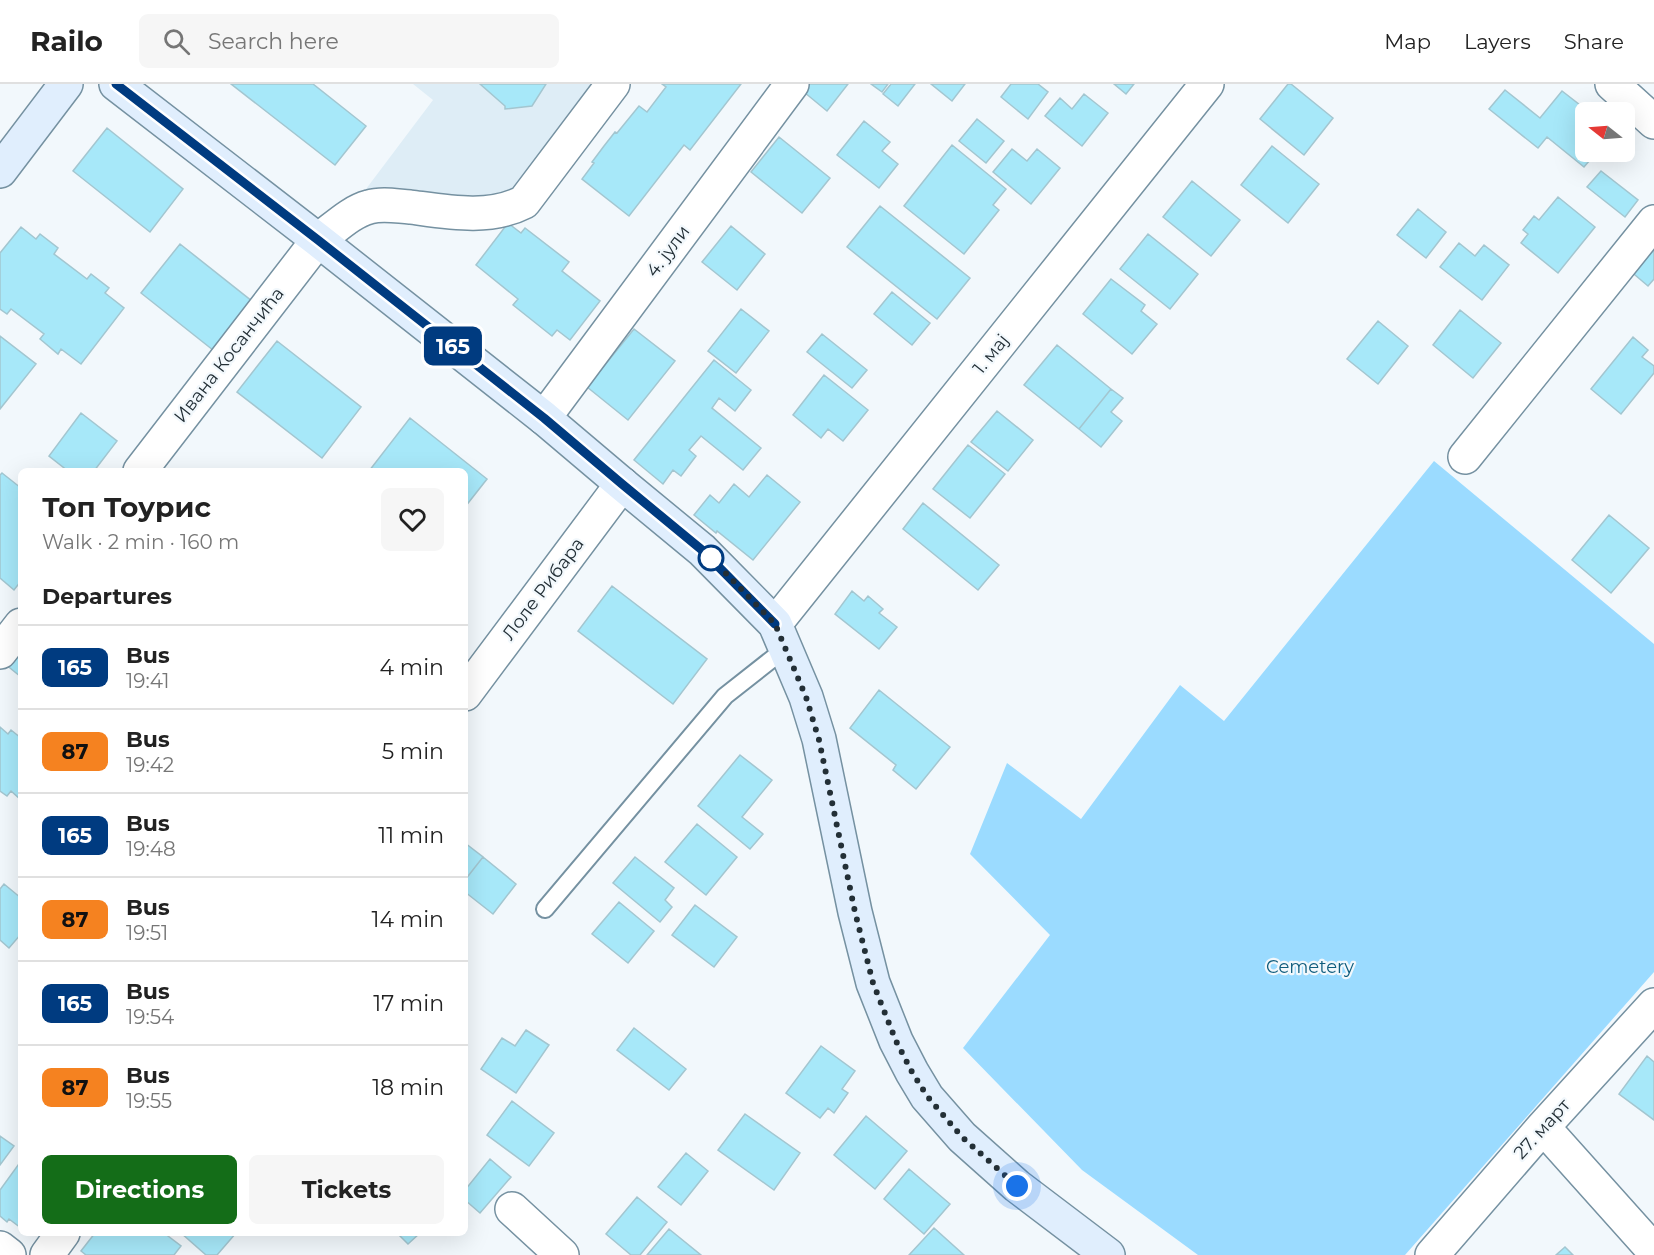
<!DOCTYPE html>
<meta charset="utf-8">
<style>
:root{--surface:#fff;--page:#f6f6f6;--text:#222;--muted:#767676;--line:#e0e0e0;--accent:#146d18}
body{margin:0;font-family:Montserrat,sans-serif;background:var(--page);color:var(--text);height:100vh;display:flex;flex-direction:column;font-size:22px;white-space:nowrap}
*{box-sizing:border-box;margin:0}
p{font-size:20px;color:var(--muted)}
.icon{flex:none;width:33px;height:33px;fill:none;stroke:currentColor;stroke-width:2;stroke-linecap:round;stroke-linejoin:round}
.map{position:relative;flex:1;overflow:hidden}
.details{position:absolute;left:18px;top:384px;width:450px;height:768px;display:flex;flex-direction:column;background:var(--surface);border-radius:9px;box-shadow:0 6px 24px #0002}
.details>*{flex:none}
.badge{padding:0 12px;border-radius:9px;font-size:21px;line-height:39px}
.needle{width:39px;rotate:287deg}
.buttons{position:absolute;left:1575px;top:18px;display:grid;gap:12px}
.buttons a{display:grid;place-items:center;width:60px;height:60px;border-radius:9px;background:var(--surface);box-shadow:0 6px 24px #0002;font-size:30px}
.you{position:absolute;width:30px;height:30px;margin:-15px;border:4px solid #fff;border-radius:50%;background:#1a73e8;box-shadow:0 0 0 9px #1a73e833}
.map>.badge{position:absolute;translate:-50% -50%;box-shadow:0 0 0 3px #fff}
h2{padding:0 24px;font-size:22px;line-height:54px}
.round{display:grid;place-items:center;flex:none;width:63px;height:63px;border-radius:9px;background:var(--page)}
.headline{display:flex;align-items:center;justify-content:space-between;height:102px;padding:0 24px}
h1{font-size:28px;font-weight:700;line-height:45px}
.action{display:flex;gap:12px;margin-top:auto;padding:12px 24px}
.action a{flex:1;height:69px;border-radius:9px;background:var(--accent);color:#fff;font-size:24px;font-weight:700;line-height:69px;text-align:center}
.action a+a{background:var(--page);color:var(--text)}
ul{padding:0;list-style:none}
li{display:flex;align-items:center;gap:18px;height:84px;padding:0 24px;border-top:2px solid var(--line)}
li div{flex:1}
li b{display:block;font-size:22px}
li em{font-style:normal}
li .badge{min-width:66px;font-weight:700;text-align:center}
header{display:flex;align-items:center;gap:36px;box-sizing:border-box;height:84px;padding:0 30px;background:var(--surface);border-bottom:2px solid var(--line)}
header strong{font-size:28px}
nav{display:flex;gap:33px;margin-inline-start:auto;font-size:21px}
.search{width:420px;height:54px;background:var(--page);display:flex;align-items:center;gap:15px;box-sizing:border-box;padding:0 21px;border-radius:9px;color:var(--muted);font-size:22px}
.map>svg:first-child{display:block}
</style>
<header>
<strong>Railo</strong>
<div class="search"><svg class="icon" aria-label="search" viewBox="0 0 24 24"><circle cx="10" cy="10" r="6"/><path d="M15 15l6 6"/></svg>Search here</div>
<nav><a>Map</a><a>Layers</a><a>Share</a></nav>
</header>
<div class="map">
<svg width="1654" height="1171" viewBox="0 0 1654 1171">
<rect width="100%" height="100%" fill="#f2f8fc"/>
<!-- built -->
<path fill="#deedf6" d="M413,0H598L523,97L509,107L494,114L462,118L366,105L433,16Z"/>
<!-- green -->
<path fill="#9bdbff" d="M1434,377L1654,560V888L1405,1171H1198L1082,1086L963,964L1050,851L970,770L1007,679L1081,735L1180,601L1224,637Z"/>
<!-- building -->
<path fill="#a7e8f9" stroke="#a3c6d0" stroke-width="1.5" d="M231,0H313L366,42L335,81Z
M480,0H546L532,22L505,25V22Z
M662,0H741L690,66L684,61L629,132L582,95L594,79L592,78L604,62L615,48L617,49L639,22L647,28L666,3Z
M802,0H848L827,27L799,4Z
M871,0H888L882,8Z
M891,0H915L898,22L883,10Z
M931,0H965L952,17Z
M1011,0H1038L1048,8L1028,35L1001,13Z
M1114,0H1134L1126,10Z
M1288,0H1291L1333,34L1304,71L1260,35Z
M1505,6L1540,34L1562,7L1589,28H1586V68H1597L1584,83L1547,53L1538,64L1489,25Z
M1084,10L1108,29L1082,62L1045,32L1060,14L1072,25Z
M977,35L1004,57L986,79L959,57Z
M864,37L890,58L882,67L898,80L879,104L837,71Z
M107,44L183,105L150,148L73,87Z
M779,53L830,94L802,129L751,88Z
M952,61L1006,105L993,121L999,126L964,170L904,122Z
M1272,62L1319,100L1288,139L1241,101Z
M1012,65L1027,77L1037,65L1060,84L1031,120L993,88Z
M1601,87L1638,116L1625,133L1587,103Z
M1192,97L1240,136L1211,172L1163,133Z
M1558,113L1595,143L1558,189L1521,159L1528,150L1523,146L1534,132L1539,136Z
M880,122L970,194L937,235L847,163Z
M1418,125L1446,148L1426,174L1397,151Z
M508,139L521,149L525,144L569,178L562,187L600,217L570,256L557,246L552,252L513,221L518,215L476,181Z
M731,142L765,170L737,206L702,178Z
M1654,142V195L1648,202L1622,180Z
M21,143L36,155L40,150L58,164L54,170L87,195L91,190L109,204L105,209L124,224L81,280L61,265L58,270L40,255L44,250L11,225L7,230L0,225V169Z
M1148,150L1198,190L1170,225L1120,185Z
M1459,159L1475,172L1484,161L1509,181L1482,216L1440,183Z
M180,160L257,221L218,270L141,209Z
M1111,195L1145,221L1141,227L1157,240L1132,270L1083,230Z
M892,208L930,239L912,261L874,230Z
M741,225L769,247L736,289L708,267Z
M1460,226L1501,259L1473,294L1433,261Z
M1378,237L1408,262L1378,300L1347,275Z
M634,245L675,277L628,336L587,303Z
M822,250L867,286L852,304L807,268Z
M0,252L36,280L0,325Z
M1633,253L1648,266L1642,273L1654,282V289L1621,330L1591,305Z
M277,257L361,323L322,374L237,308Z
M1057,261L1111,305L1079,345L1024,301Z
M714,276L751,306L735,327L719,314L712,324L761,364L743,386L701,352L689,366L696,372L681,392L673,386L663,400L634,376Z
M824,291L868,326L843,357L828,345L821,354L793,331Z
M1111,305L1123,314L1111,328L1122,337L1101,363L1079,345Z
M997,327L1033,356L1008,387L971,358Z
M81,329L117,357L94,387H68L49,372Z
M410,334L487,395L465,423V387H369Z
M968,361L1005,390L970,434L933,405Z
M2,389L21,404V497L14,506L0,494V391Z
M767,391L800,418L753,476L717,447L716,449L694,431L710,411L719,419L734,400L749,413Z
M923,419L999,481L978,506L903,445Z
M1609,431L1649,464L1611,509L1572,476Z
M612,502L707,575L673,620L578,547Z
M852,507L864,517L868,512L883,525L879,529L897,543L879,565L835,530Z
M21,560V593L5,580Z
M879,606L950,663L916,705L893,686L896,681L850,644Z
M0,643L8,650L11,646L21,654L20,715L11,707L7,712L0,707Z
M740,671L772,696L742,733L763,750L750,765L698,722Z
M697,740L737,773L706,811L665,778Z
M465,759L483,773L465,796Z
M483,773L516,800L493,830L465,808V796Z
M635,773L674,804L665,816L672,823L660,838L613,799Z
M4,800L21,814V850L9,864L0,856V805Z
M619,818L654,847L628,879L592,850Z
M695,821L737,853L714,883L672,851Z
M634,944L686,985L669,1006L617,966Z
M526,946L549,961L516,1009L481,985L502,954L515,962Z
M821,962L855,987L842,1005L848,1009L834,1029L828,1024L820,1034L786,1009Z
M1647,972L1654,978V1036L1619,1010Z
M512,1017L554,1049L529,1082L487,1051Z
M745,1030L800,1069L774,1106L718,1066Z
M866,1032L907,1067L875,1105L834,1071Z
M0,1052L14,1062L0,1081Z
M686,1069L708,1087L681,1121L658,1103Z
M490,1075L511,1093L480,1129L465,1116V1106Z
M21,1077V1144L9,1135L7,1138L0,1132V1106Z
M909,1085L950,1120L924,1150L884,1115Z
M637,1113L667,1138L640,1171H631L606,1150Z
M934,1144L964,1171H909Z
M669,1145L701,1171H647Z
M95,1149H164L181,1162L174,1171H86L81,1167Z
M181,1149H236L217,1171H206Z
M397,1149H420L408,1160Z
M1565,1163L1573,1171H1556Z"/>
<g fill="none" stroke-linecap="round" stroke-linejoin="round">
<!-- lane casing -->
<g stroke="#7591a1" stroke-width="20">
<path id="lane" d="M545,825L725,612L786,564"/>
</g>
<!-- street casing -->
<g stroke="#7591a1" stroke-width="36">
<path id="street" d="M1612,0L1654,38
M544,334L792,0
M1465,373L1654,138
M140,387L318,156C334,145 350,128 369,123C382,119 396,122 410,123C448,128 489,136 524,118L613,0
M775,540L1207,0
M0,568L21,541
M465,610L622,400
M1543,1043L1654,1167
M512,1125L562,1171
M0,1164L9,1171
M47,1171L63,1149
M1432,1171L1543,1043L1654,921"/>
</g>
<!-- secondary casing -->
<g stroke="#7591a1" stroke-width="36">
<path id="secondary" d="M116,0L318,156L544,334L622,400L702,466L775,540L806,613L819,655L855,828L873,899L896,957L912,988L927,1013L962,1053L1017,1102L1108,1171
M0,87L66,0"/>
</g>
<!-- lane -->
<use href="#lane" stroke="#fff" stroke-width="16"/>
<!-- street -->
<use href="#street" stroke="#fff" stroke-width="33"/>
<!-- secondary -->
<use href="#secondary" stroke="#e0eefd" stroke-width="33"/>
</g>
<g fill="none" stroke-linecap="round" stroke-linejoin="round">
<!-- line casing -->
<g stroke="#fff" stroke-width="14">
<path id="line" d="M116,0L318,156L544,334L622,400L702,466L775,540"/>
</g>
<!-- line -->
<use href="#line" stroke="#003b80" stroke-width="9"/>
<!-- walk -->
<path stroke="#232f36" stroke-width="6" stroke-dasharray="0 10.8" d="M711,474L775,540L806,613L819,656L855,828L873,899L896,957L912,988L927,1012L962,1053L1017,1102"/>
</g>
<!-- markers -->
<circle fill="#fff" stroke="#003b80" stroke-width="3" cx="711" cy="474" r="12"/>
<g text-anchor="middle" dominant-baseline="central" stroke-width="4.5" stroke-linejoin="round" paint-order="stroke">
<!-- street labels -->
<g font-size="18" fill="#232f36" stroke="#f2f8fc">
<text transform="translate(668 167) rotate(-53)">4. јули</text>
<text transform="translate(991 270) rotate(-51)">1. мај</text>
<text transform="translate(229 271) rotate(-52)">Ивана Косанчића</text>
<text transform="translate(543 505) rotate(-53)">Лоле Рибара</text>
<text transform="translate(1542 1045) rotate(-48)">27. март</text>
</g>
<!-- park labels -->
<g font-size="18" fill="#0e5c7d" stroke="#f2f8fc">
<text x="1310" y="883">Cemetery</text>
</g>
</g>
</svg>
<div class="buttons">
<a><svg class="needle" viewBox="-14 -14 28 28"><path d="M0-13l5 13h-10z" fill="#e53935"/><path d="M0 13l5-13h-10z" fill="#767676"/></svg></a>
</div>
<div class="you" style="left:1017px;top:1102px"></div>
<b class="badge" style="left:453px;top:262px;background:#003b80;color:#fff">165</b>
<section class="details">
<div class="headline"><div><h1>Топ Тоурис</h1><p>Walk · 2 min · 160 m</p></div><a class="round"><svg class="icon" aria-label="heart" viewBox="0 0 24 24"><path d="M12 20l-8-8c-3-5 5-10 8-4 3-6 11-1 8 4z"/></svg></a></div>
<h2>Departures</h2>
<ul>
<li><span class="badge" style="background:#003b80;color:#fff">165</span><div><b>Bus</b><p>19:41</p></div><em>4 min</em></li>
<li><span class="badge" style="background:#f58220;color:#111">87</span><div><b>Bus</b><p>19:42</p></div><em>5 min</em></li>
<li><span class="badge" style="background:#003b80;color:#fff">165</span><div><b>Bus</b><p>19:48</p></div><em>11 min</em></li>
<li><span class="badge" style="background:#f58220;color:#111">87</span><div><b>Bus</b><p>19:51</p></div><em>14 min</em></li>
<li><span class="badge" style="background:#003b80;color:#fff">165</span><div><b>Bus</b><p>19:54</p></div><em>17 min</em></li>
<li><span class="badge" style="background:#f58220;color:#111">87</span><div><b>Bus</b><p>19:55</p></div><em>18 min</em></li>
</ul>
<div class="action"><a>Directions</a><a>Tickets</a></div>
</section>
</div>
